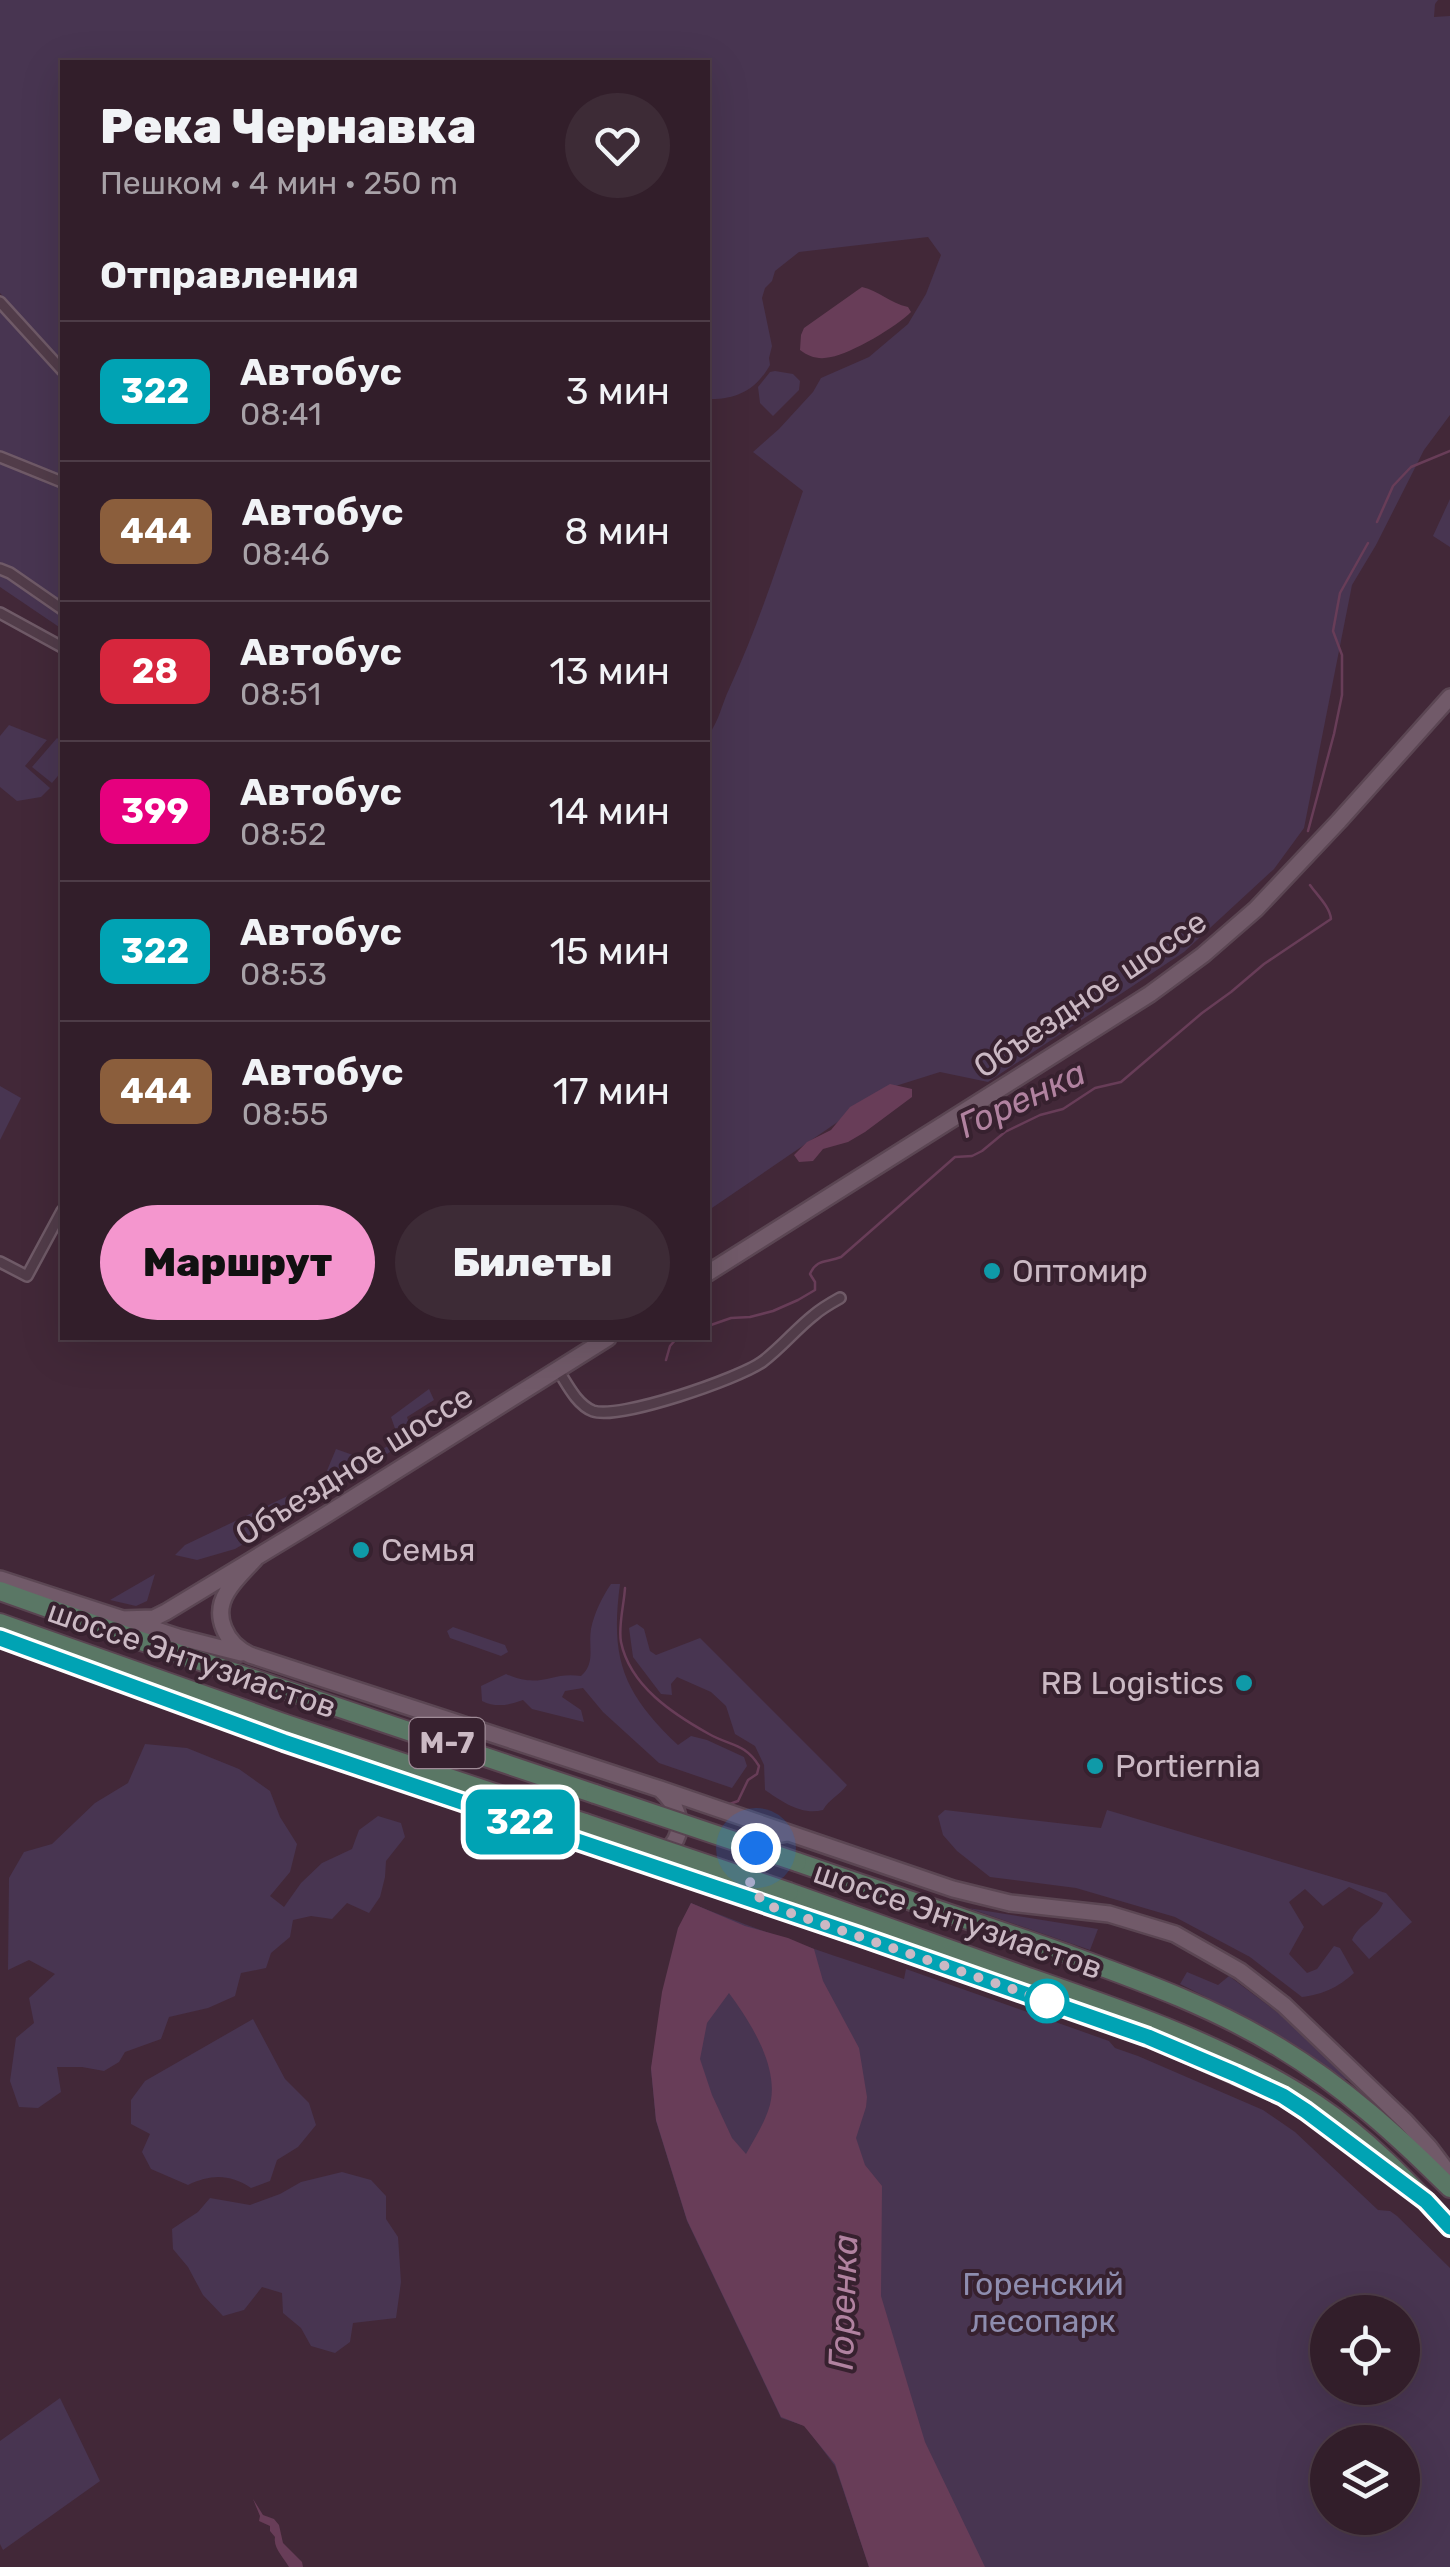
<!DOCTYPE html>
<html lang="ru">
<meta charset="utf-8">
<style>
:root{--surface:#321e2a;--page:#3d2b36;--text:#f1f3f6;--muted:#a8a2a8;--line:#4d3c47;--accent:#f496ce}
body{margin:0;font-family:Rubik,sans-serif;background:var(--page);color:var(--text);height:100vh;display:flex;flex-direction:column;font-size:38px;white-space:nowrap}
*{box-sizing:border-box;margin:0}
p{font-size:32px;color:var(--muted)}
.icon{flex:none;width:55px;height:55px;fill:none;stroke:currentColor;stroke-width:2;stroke-linecap:round;stroke-linejoin:round}
.map{position:relative;flex:1;overflow:hidden}
.sheet{position:absolute;left:60px;top:60px;width:650px;height:1280px;display:flex;flex-direction:column;background:var(--surface);border-radius:0px;box-shadow:0 10px 40px #0002,0 0 0 2px var(--line)}
.sheet>*{flex:none}
.badge{padding:0 20px;border-radius:15px;font-size:35px;line-height:65px}
.controls{position:absolute;left:1310px;top:2295px;display:grid;gap:20px}
.controls a{display:grid;place-items:center;width:110px;height:110px;border-radius:50%;background:var(--surface);box-shadow:0 10px 40px #0002,0 0 0 2px var(--line);font-size:50px}
.you{position:absolute;width:50px;height:50px;margin:-25px;border:8px solid #fff;border-radius:50%;background:#1a73e8;box-shadow:0 0 0 15px #1a73e833}
.map>.badge{position:absolute;translate:-50% -50%;box-shadow:0 0 0 5px #fff}
h2{padding:0 40px;font-size:38px;line-height:90px}
.round{display:grid;place-items:center;flex:none;width:105px;height:105px;border-radius:52px;background:var(--page)}
.overview{display:flex;align-items:center;justify-content:space-between;height:170px;padding:0 40px}
h1{font-size:48px;font-weight:800;line-height:75px}
.primary-button{display:flex;gap:20px;margin-top:auto;padding:20px 40px}
.primary-button a{flex:1;height:115px;border-radius:60px;background:var(--accent);color:#111;font-size:40px;font-weight:800;line-height:115px;text-align:center}
.primary-button a+a{background:var(--page);color:var(--text)}
ul{padding:0;list-style:none}
li{display:flex;align-items:center;gap:30px;height:140px;padding:0 40px;border-top:2px solid var(--line)}
li div{flex:1}
li b{display:block;font-size:38px}
li em{font-style:normal}
li .badge{min-width:110px;font-weight:700;text-align:center}
.map>svg:first-child{display:block}
</style>
<div class="map">
<svg width="1450" height="2567" viewBox="0 0 1450 2567">
<rect width="100%" height="100%" fill="#422838"/>
<!-- green -->
<path fill="#483551" fill-rule="evenodd" d="M0,0H1438L1435,4L1434,17L1450,16V415L1424,450L1376,545L1352,585L1304,828L1274,869L1184,952L988,1082L940,1072L886,1089L709,1210L708,736C720,719 721,706 730,687C759,624 780,557 803,491L753,452L779,429L813,392L821,378L869,357L908,324L926,294L941,255L928,237L799,252L775,271L772,281L765,288L762,298L772,346L769,358L770,365C756,390 736,400 708,399V62H62V361L0,293Z
M0,297L62,364V629L0,587Z
M775,371L793,374L800,381L799,390L773,416L760,403L758,387L770,372Z
M1450,499V547L1433,536Z
M9,725L47,740L25,766L50,788L41,797L17,801L0,787V736Z
M57,738L62,742V771L52,783L32,767Z
M0,1086L21,1098L0,1140Z
M429,1389L434,1400L407,1417L413,1437L327,1493L326,1473L336,1449L364,1459L399,1440L391,1417Z
M317,1482L295,1513L235,1549L197,1560L175,1555L185,1545Z
M155,1574L147,1601L136,1606L110,1600Z
M611,1584H620C610,1659 623,1693 678,1745L691,1736L707,1740L744,1757L747,1766L732,1788L659,1763L603,1712L583,1688L565,1691L562,1697L581,1710L584,1722L532,1709L523,1700C509,1705 496,1708 482,1701L481,1686L506,1674C542,1690 550,1671 581,1676C596,1663 588,1647 591,1629C594,1614 602,1597 611,1584Z
M637,1624L644,1629L650,1651L656,1655L700,1638L847,1785C839,1796 829,1799 823,1810C802,1816 781,1801 765,1790L764,1765L755,1746L735,1734L726,1706L711,1692L677,1677L671,1684L672,1695L661,1694L633,1657L629,1628Z
M453,1627L505,1645L508,1652L501,1656L450,1638L447,1631Z
M145,1744L187,1748L239,1769L270,1791L280,1817L297,1844L290,1872L270,1896L284,1907L301,1883L322,1863L352,1849L359,1830L378,1816L401,1823L405,1837L386,1861L385,1877L380,1897L369,1913L347,1903L332,1919L311,1916L293,1920L290,1937L271,1953L266,1968L241,1973L235,1996L208,2008L169,2017L161,2039L125,2052L119,2062L104,2071L82,2067H57L61,2092L38,2108L19,2107L10,2081L16,2038L34,2023L29,1998L55,1974L29,1960L8,1970L9,1878L24,1852L52,1844L95,1803L128,1783Z
M945,1810L1101,1828L1107,1810L1386,1893L1412,1922L1369,1959L1352,1940C1359,1923 1377,1919 1383,1903L1349,1887L1323,1906L1305,1889L1289,1902L1304,1927L1289,1954L1307,1973L1317,1969L1334,1946L1340,1948L1354,1973C1337,1988 1324,1994 1302,1997L1250,1957L1175,1917L1076,1888L990,1877L957,1851L943,1835L938,1816Z
M691,1903C761,1932 832,1955 904,1979L906,1969L1109,2041L1115,2048L1138,2056L1263,2110L1295,2132L1378,2210L1390,2211L1397,2216L1450,2268V2567H869L835,2466L805,2426L781,2418L687,2221L656,2121L651,2070L663,1993L679,1928ZM1328,2312H1402V2388H1328ZM1328,2442H1402V2518H1328Z
M968,1908L1098,1929L1090,1950Z
M1187,1972L1218,1985L1229,1976L1289,2021L1351,2080L1342,2079L1232,2010L1180,1984Z
M253,2019L285,2079L309,2103L316,2125L298,2147L277,2160L270,2181L251,2188C230,2174 211,2174 188,2185L151,2169L142,2152L150,2134L131,2124V2100L145,2081Z
M342,2172L371,2180L386,2196V2219L398,2237L401,2282L396,2318L353,2323L350,2342L335,2353L311,2346L301,2328L283,2313L282,2293L262,2287L244,2310L223,2316L203,2295L188,2267L173,2249L172,2229L198,2212L210,2198L250,2205L280,2194L301,2182Z
M60,2398L100,2481L3,2550L0,2544V2441Z"/>
<!-- water -->
<path fill="#683d58" fill-rule="evenodd" d="M862,287C879,291 890,303 908,307L911,312C898,326 850,354 831,357C819,360 809,357 800,350L801,335L804,328Z
M890,1084L912,1089V1097L865,1132L848,1142L823,1149L813,1161L799,1162L794,1155L807,1142L831,1130L850,1107Z
M691,1903L745,1926L788,1938L814,1949L823,1981L859,2048L867,2097L866,2107L856,2138L865,2165L882,2186L881,2296L925,2442L985,2567H869L835,2464L804,2426L781,2417L687,2220L656,2120L651,2068L662,1992L678,1928ZM729,1993C751,2023 783,2072 768,2111C763,2126 753,2141 746,2154L732,2138L712,2095L700,2059L707,2023Z
M253,2499L263,2515L274,2519L279,2525L283,2543L302,2562L303,2567H289C284,2558 273,2548 275,2537L270,2531V2526L259,2521L260,2516Z"/>
<g fill="none" stroke-linecap="round" stroke-linejoin="round">
<!-- stream -->
<path stroke="#683d58" stroke-width="2.5" d="M1377,522L1393,486L1411,467L1450,451
M1308,831L1334,734L1342,695V655L1333,631L1340,593L1368,543
M708,1326L731,1318L750,1317L773,1311L798,1300L815,1290V1282L810,1274C817,1258 827,1263 841,1257L955,1157L972,1156L982,1151L1005,1132L1040,1115L1063,1109L1095,1088L1121,1082L1202,1013L1231,992L1264,964L1331,919C1330,907 1317,895 1310,885
M666,1360L670,1346L677,1338
M625,1588C624,1605 618,1626 621,1642C630,1686 673,1714 709,1734C730,1746 745,1743 759,1766L757,1774L748,1780L738,1801L727,1805"/>
<!-- street casing -->
<g stroke="#6f5a67" stroke-width="14">
<path id="street" d="M0,302L62,370
M0,457L62,482
M0,569L10,573L62,609
M0,613L62,647
M0,1262L27,1276L62,1211
M558,1370C567,1384 577,1405 593,1411C619,1420 738,1379 762,1362C781,1348 796,1329 814,1315C822,1308 831,1303 840,1298"/>
</g>
<!-- primary casing -->
<g stroke="#5b4653" stroke-width="20">
<path id="primary" d="M708,1273L1150,994L1203,955L1256,909L1339,821L1450,697
M255,1559C246,1569 234,1580 227,1592C212,1616 226,1644 250,1655L660,1789L953,1889L1010,1903L1109,1914L1175,1934L1240,1971L1284,2005L1406,2122L1429,2147L1450,2175
M0,1579L178,1637L241,1653
M121,1619L154,1618L166,1612L321,1518L608,1338
M0,1637L284,1742L822,1924L1148,2037L1283,2097L1324,2124L1399,2181
M639,1862C681,1855 693,1820 661,1790
M751,1886C741,1858 758,1836 787,1833"/>
</g>
<!-- highway casing -->
<g stroke="#594451" stroke-width="22">
<path id="highway" d="M0,1591L138,1640L595,1794
M0,1623L286,1724L585,1823
M797,1862C886,1893 976,1922 1064,1953C1138,1980 1212,2006 1280,2048C1343,2086 1398,2136 1450,2188
M789,1892C868,1920 946,1948 1025,1976C1126,2011 1226,2045 1316,2104C1367,2138 1409,2182 1450,2227"/>
</g>
<!-- street -->
<use href="#street" stroke="#513c49" stroke-width="9"/>
<!-- primary -->
<use href="#primary" stroke="#715a69" stroke-width="15"/>
<!-- highway -->
<use href="#highway" stroke="#5a7765" stroke-width="18"/>
<!-- highway-bridge casing -->
<g stroke="#594451" stroke-width="22" stroke-linecap="butt">
<path id="highway-bridge" d="M595,1794L797,1862
M585,1823L789,1892"/>
</g>
<!-- highway-bridge -->
<use href="#highway-bridge" stroke="#5a7765" stroke-width="18"/>
</g>
<g fill="none" stroke-linecap="round" stroke-linejoin="round">
<!-- line casing -->
<g stroke="#fff" stroke-width="22">
<path id="line" d="M0,1638L284,1742L859,1936L1148,2037L1235,2074L1283,2096L1306,2111L1426,2201L1450,2227"/>
</g>
<!-- line -->
<use href="#line" stroke="#00a3b4" stroke-width="15"/>
<!-- walk -->
<path stroke="#cbb9c4" stroke-width="10" stroke-dasharray="0 18" d="M756,1848C742,1871 748,1888 767,1905L1056,2004L1047,2001"/>
</g>
<!-- markers -->
<g fill="#0f9aa8" stroke="#37212f" stroke-width="4">
<circle cx="992" cy="1271" r="10"/>
<circle cx="361" cy="1550" r="10"/>
<circle cx="1244" cy="1683" r="10"/>
<circle cx="1095" cy="1766" r="10"/>
</g>
<circle fill="#fff" stroke="#00a3b4" stroke-width="5" cx="1047" cy="2001" r="20"/>
<g text-anchor="middle" dominant-baseline="central" stroke-width="8" stroke-linejoin="round" paint-order="stroke">
<!-- shield labels -->
<rect fill="#37212f" stroke="#9f8b97" stroke-width="2.5" x="409.5" y="1718" width="75" height="50" rx="8"/>
<g font-size="30" font-weight="bold" fill="#cbb9c4">
<text x="447" y="1743">М-7</text>
</g>
<!-- street labels -->
<g font-size="32" fill="#cbb9c4" stroke="#37212f">
<text transform="translate(1090 994) rotate(-34)">Объездное шоссе</text>
<text transform="translate(354 1465) rotate(-32)">Объездное шоссе</text>
<text transform="translate(192 1659) rotate(19)">шоссе Энтузиастов</text>
<text transform="translate(958 1920) rotate(19)">шоссе Энтузиастов</text>
</g>
<!-- poi labels -->
<g font-size="32" fill="#cbb9c4" stroke="#37212f" text-anchor="start">
<text x="1012" y="1271">Оптомир</text>
<text x="381" y="1550">Семья</text>
<text x="1224" y="1683" text-anchor="end">RB Logistics</text>
<text x="1115" y="1766">Portiernia</text>
</g>
<!-- park labels -->
<g font-size="32" fill="#8e8daf" stroke="#37212f">
<text x="1043" y="2284">Горенский<tspan x="1043" dy="37">лесопарк</tspan></text>
</g>
<!-- water labels -->
<g font-size="35" font-style="italic" fill="#b182a0" stroke="#37212f">
<text transform="translate(1022 1099) rotate(-25)">Горенка</text>
<text transform="translate(843 2302) rotate(-88)">Горенка</text>
</g>
</g>
</svg>
<div class="controls">
<a><svg class="icon" aria-label="locate" viewBox="0 0 24 24"><circle cx="12" cy="12" r="6"/><path d="M12 2v4M12 18v4M2 12h4M18 12h4"/></svg></a>
<a><svg class="icon" aria-label="layers" viewBox="0 0 24 24"><path d="M12 4l9 5-9 5-9-5zM3 14l9 5 9-5"/></svg></a>
</div>
<div class="you" style="left:756px;top:1848px"></div>
<b class="badge" style="left:520px;top:1822px;background:#00a3b4;color:#fff">322</b>
<section class="sheet">
<div class="overview"><div><h1>Река Чернавка</h1><p>Пешком · 4 мин · 250 m</p></div><a class="round"><svg class="icon" aria-label="heart" viewBox="0 0 24 24"><path d="M12 20l-8-8c-3-5 5-10 8-4 3-6 11-1 8 4z"/></svg></a></div>
<h2>Отправления</h2>
<ul>
<li><span class="badge" style="background:#00a3b4;color:#fff">322</span><div><b>Автобус</b><p>08:41</p></div><em>3 мин</em></li>
<li><span class="badge" style="background:#8b5e3c;color:#fff">444</span><div><b>Автобус</b><p>08:46</p></div><em>8 мин</em></li>
<li><span class="badge" style="background:#d7263d;color:#fff">28</span><div><b>Автобус</b><p>08:51</p></div><em>13 мин</em></li>
<li><span class="badge" style="background:#e6007e;color:#fff">399</span><div><b>Автобус</b><p>08:52</p></div><em>14 мин</em></li>
<li><span class="badge" style="background:#00a3b4;color:#fff">322</span><div><b>Автобус</b><p>08:53</p></div><em>15 мин</em></li>
<li><span class="badge" style="background:#8b5e3c;color:#fff">444</span><div><b>Автобус</b><p>08:55</p></div><em>17 мин</em></li>
</ul>
<div class="primary-button"><a>Маршрут</a><a>Билеты</a></div>
</section>
</div>
